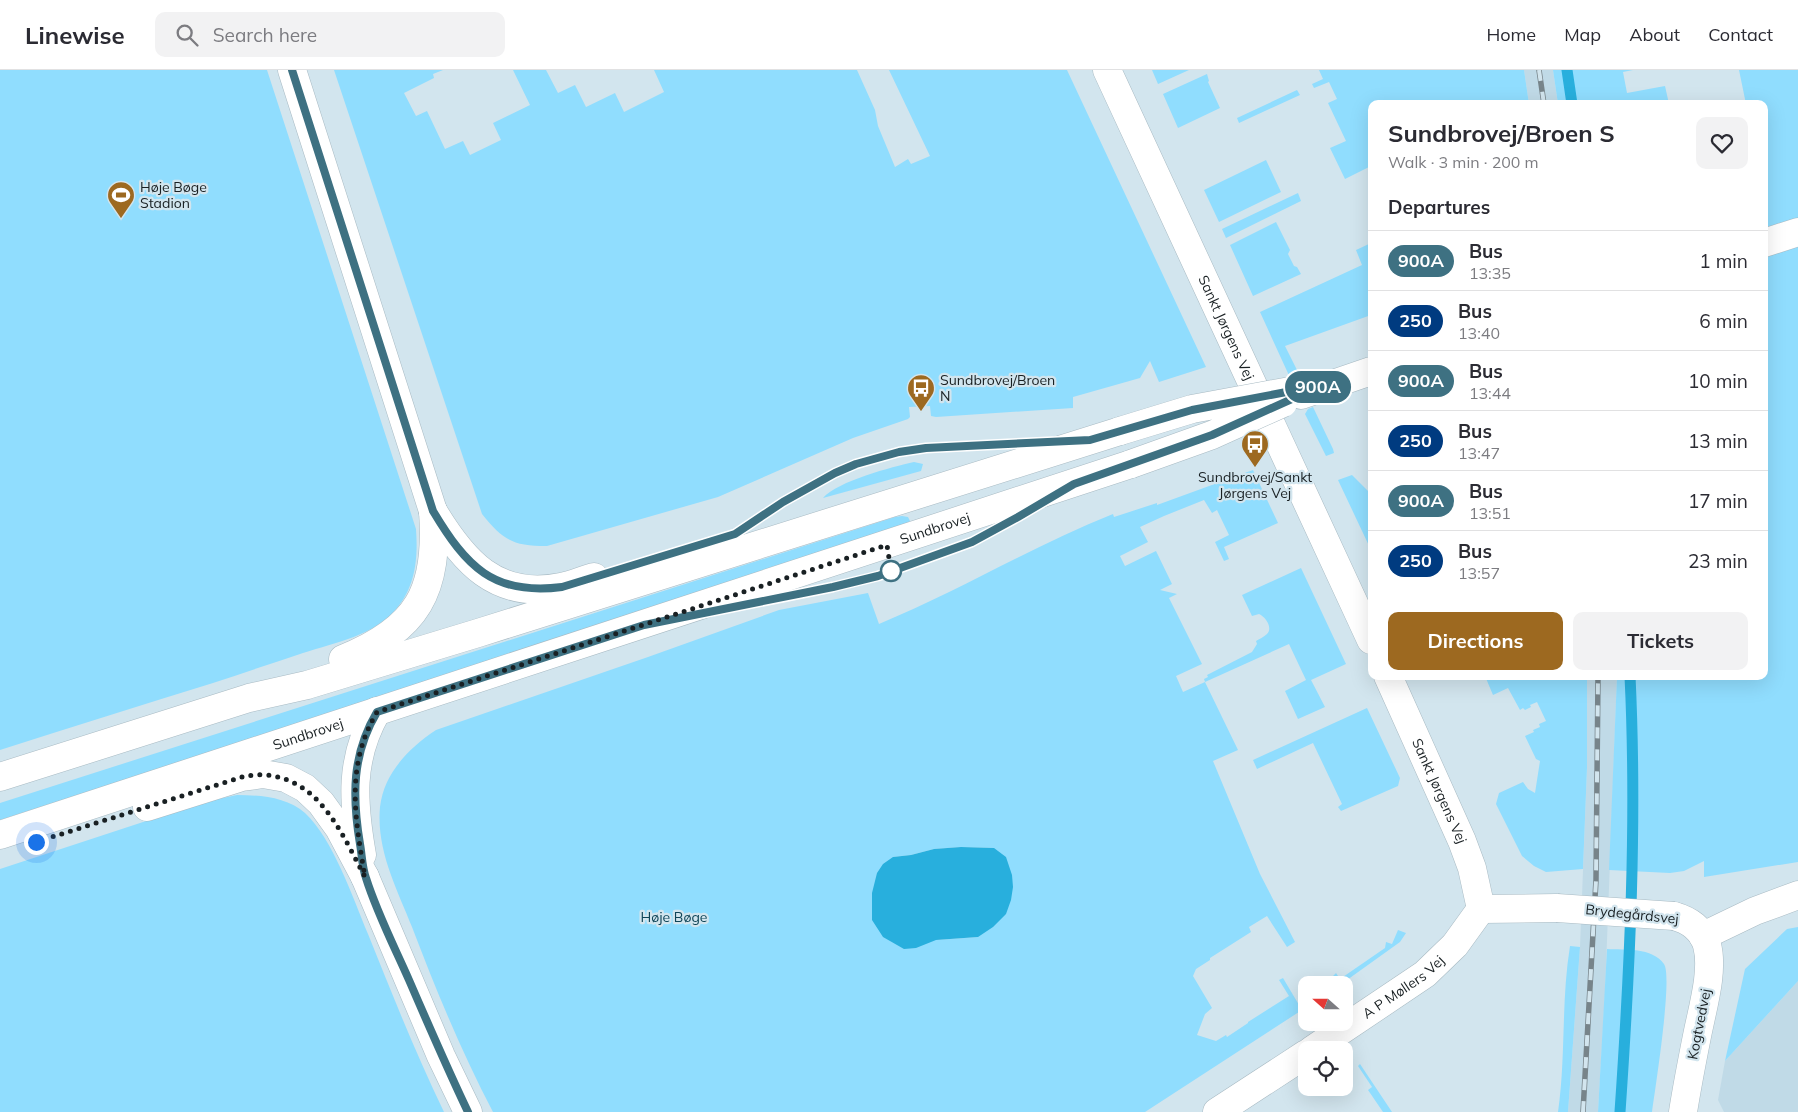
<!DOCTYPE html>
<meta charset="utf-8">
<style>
:root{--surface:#fff;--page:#f2f2f3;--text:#2b2b33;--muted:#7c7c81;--line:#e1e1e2;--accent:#9d6920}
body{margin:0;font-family:Mulish,sans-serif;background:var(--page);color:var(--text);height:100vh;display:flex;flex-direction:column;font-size:19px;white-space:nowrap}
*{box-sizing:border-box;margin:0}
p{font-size:16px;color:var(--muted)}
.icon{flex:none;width:28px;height:28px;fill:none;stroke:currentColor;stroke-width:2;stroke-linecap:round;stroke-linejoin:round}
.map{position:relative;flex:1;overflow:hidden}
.panel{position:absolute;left:1368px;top:30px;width:400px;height:580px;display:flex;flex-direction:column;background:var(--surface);border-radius:10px;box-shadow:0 5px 20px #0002}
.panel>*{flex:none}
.badge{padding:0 10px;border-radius:16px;font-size:18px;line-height:32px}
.needle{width:32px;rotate:291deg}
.fabs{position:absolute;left:1298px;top:906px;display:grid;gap:10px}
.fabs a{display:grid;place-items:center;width:55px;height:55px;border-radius:10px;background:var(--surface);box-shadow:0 5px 20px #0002;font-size:25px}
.you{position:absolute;width:25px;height:25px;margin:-12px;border:4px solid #fff;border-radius:50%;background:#1a73e8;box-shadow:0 0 0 8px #1a73e833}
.map>.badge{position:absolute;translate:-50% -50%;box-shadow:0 0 0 2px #fff}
h2{padding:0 20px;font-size:19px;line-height:45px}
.round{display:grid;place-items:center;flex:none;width:52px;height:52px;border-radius:10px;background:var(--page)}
.summary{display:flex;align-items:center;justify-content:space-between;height:85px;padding:0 20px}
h1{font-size:24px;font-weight:700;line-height:38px}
.button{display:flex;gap:10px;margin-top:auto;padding:10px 20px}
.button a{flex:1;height:58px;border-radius:10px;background:var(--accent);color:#fff;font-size:20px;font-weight:700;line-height:58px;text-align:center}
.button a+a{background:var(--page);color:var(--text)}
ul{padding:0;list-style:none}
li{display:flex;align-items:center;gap:15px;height:60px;padding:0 20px;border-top:1px solid var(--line)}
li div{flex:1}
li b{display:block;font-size:19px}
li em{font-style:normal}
li .badge{min-width:55px;font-weight:700;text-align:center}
header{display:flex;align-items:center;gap:30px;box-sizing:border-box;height:70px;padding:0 25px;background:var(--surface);border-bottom:1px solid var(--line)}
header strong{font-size:24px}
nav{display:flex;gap:28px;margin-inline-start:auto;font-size:18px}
.search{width:350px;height:45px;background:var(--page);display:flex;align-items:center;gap:12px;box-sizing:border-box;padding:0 18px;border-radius:10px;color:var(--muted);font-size:19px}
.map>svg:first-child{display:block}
</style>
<header>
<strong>Linewise</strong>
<div class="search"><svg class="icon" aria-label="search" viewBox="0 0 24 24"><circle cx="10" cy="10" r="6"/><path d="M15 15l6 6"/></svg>Search here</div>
<nav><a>Home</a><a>Map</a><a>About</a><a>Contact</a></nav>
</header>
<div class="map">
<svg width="1798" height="1042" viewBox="0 0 1798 1042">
<rect width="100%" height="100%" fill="#d2e5ee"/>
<!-- built -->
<path fill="#c0dae7" d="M1524,0H1553L1558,34H1529Z
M1587,606H1617L1605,924L1598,1042H1568L1580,877L1587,698Z
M1798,911V1042H1724L1718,1030L1725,991Z"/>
<!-- green -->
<path fill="#90ddfe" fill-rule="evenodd" d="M0,0H267L416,459C418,487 416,515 397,538C376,565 334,573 303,583C273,593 243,603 213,613C142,635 71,657 0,680Z
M334,0H443L433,4L434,8L404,23L416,46L427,41L445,79L463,71L470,85L501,70L493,53L530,35L513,0H546L558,23L575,15L586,37L615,23L624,42L664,22L654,0H857L875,40L878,56L895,97L908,89L911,94L930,86L889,0H1067L1206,297L1159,312L1150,291L1140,308L1073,327V338L936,347L931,346L930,336L909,337L910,347L908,349L853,368L718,427L547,476C513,476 503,470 482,444Z
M1152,0H1189L1158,14Z
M1319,0H1524L1529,34H1371V96L1345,109L1330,78L1346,71L1328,33L1337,29L1329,12L1314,18L1312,14L1323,9Z
M1553,0H1633L1623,2L1627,23L1665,16L1669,34H1558Z
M1739,0H1798V792L1704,807V791L1684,801L1670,803L1609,800L1617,606H1764V34H1746Z
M1207,4L1209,11L1208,12L1220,38L1178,58L1163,24Z
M1297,20L1300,25L1239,53L1237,48Z
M1266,90L1281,122L1219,152L1204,120Z
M1298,123L1301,131L1226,168L1222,159Z
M1276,152L1290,180L1288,184L1294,196L1297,197L1301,204L1253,226L1230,175Z
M1371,173V245L1285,276L1303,312H1292L1260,242L1362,195L1356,180Z
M1313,337L1333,379L1334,383L1326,386L1305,344L1308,339Z
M914,392L923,394L921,401L823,428C838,411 892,397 914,392Z
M1253,400L1278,453L1224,477L1229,489L1224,491L1215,472L1229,465L1217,440L1212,443L1204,430L1164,446L1140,457L1148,472L1120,486L1125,496L1156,481L1172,514L1160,520L1177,524L1169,528L1202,594L1176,606L1183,622L1205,612L1204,609L1208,607L1207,605L1252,582L1257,574L1256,571C1259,569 1264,567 1267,564C1273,558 1266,547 1259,544L1252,546L1242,525L1301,498L1346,594L1311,610L1325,637L1298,649L1285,621L1306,610L1289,574L1205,612L1238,680L1213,691L1260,804L1295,872L1287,877L1267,846L1249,857L1251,862L1210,888V890L1196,899L1193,906L1212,938L1205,944L1197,965L1216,971L1226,965L1227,967L1248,953V952L1289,926L1279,910L1283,908L1302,940L1145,1042H493C462,983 436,920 412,857C397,819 376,780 380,737C384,703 409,678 436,660L648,587L779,540L868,523L879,554C959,521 1033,476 1113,444L1114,447L1157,433V435ZM961,777L994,778L978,867L936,870L893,787L911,785L934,779Z
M1352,405L1371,424V480L1338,410Z
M902,446L908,447L910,451L897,459L0,750V733L895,447Z
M1485,606H1587V698L1583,799L1546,802L1534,796L1522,786L1496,734L1499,723L1523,712L1528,719L1535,723L1540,691L1536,689L1525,666L1534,662L1533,660L1540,657L1539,654L1546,651L1537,632L1530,635L1531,637L1525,640L1523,638L1520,640L1508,618L1493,625Z
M1367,638L1400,708L1398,716L1341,741L1338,737L1342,734L1313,673L1257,699L1253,690Z
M237,725C260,725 287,727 305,743C333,769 353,828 368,864C392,924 416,984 444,1042H0V799L204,732Z
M1798,857V911L1725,991L1745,899L1787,859Z
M1398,860L1406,863L1400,872L1340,915H1338L1333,906L1336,903L1340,909L1385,878L1386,872L1392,874Z
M1570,876L1580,877L1568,1042H1558C1566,987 1561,931 1570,876Z
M1607,879C1625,880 1652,877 1664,894C1673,907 1655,1020 1652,1042H1598Z
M1360,994L1392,1042H1383L1368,1020L1372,1017L1358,996Z"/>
<!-- water -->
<path fill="#28afdd" d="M961,777L994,778L1006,787L1012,805L1013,817L1011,830L1006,844L993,857L978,867L936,870L916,878L904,879L883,867L872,850V823L877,803L883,794L893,787L911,785L934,779Z"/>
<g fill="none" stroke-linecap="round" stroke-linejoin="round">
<!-- stream -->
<path stroke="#28afdd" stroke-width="11" d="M1567,0L1572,34
M1620,1042C1630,897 1637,751 1630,606"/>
<!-- secondary casing -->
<g stroke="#a8bac3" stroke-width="29">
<g id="secondary">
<path d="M292,0L433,441"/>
<path id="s1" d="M1107,0L1371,570"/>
<path id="s2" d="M1388,606L1462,771L1472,798L1481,839"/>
<path d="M365,807L441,986L468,1042"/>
<path d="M1481,839L1557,838"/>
<path d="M1674,846C1689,850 1702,859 1707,875C1714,901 1702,940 1697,966C1692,991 1687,1017 1683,1042"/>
<path d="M1703,866L1755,841L1798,825"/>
<path id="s3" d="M1312,980L1425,904L1455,875L1481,839"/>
<path d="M1217,1042L1306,984"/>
</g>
</g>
<!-- primary casing -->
<g stroke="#a8bac3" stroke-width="29">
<g id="primary">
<path d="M1764,173L1798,162"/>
<path d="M1301,325L1371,301"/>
<path d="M433,441C463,491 496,530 561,517C572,515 583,510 594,507"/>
<path d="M343,589C418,559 439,521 433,441"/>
<path d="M0,707L249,628L307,615L478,563L1120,361"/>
<path d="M147,737L242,707L263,704L286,708L305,718L321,733L339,758L365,807"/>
<path id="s4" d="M0,765L1131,394"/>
<path d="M362,785C353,733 349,689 377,641"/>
</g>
</g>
<!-- secondary -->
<use href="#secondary" stroke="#fff" stroke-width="28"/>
<!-- primary -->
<use href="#primary" stroke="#fff" stroke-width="28"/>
<!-- rail casing -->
<g stroke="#77848a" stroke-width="5.5">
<path id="rail" d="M1539,0L1544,34
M1583,1042L1596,810L1598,606"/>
</g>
<!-- rail -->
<use href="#rail" stroke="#d2e5ee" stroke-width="4" stroke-dasharray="11" stroke-linecap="butt"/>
<!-- secondary-bridge casing -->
<g stroke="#a8bac3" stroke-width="29" stroke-linecap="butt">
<path id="secondary-bridge" d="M1557,838L1674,846"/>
</g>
<!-- primary-bridge casing -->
<g stroke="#a8bac3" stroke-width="29" stroke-linecap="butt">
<path id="primary-bridge" d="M1120,361L1192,339L1323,315
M1131,394L1212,365L1283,333"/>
</g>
<!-- secondary-bridge -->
<use href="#secondary-bridge" stroke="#fff" stroke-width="28"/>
<!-- primary-bridge -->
<use href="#primary-bridge" stroke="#fff" stroke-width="28"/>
</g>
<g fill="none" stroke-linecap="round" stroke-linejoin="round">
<!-- line casing -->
<g stroke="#fff" stroke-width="11">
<path id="line" d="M292,0L433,441C466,496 493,526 562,517L735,464L783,432L835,403L856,394L899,382L926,378L1090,370L1192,340L1323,315L1212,365L1074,414L1018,447L972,472L878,506L833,517L644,555L377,642C352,684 352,726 360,774C362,785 362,797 366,808C377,843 394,876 409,910C428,954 447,998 468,1042"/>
</g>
<!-- line -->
<use href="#line" stroke="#3e7182" stroke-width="8"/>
<!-- walk -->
<path stroke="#192023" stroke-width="5" stroke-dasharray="0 9" d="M36,772L242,707C249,706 257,704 265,705C320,709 342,764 365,807C355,748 345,696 377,642L887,475L891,501"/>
</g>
<!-- icons -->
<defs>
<g id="stadium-pin" transform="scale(1.4375)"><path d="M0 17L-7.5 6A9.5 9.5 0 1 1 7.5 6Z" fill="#9d6920" stroke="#d2e5ee"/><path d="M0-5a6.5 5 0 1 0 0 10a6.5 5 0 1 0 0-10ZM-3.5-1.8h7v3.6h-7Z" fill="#fff"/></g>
<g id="bus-pin" transform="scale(1.4375)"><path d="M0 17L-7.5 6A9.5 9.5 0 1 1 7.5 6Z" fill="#9d6920" stroke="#d2e5ee"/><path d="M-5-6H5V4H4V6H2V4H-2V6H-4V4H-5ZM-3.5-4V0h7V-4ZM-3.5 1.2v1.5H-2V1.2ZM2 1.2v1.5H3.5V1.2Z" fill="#fff"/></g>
</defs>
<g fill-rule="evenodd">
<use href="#stadium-pin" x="121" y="125"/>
<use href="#bus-pin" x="921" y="318"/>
<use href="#bus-pin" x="1255" y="374"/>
</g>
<!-- markers -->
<circle fill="#fff" stroke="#3e7182" stroke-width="2.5" cx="891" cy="501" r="10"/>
<g text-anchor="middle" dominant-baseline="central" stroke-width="4.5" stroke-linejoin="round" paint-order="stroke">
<!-- poi labels -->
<g font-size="14" fill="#192023" stroke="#d2e5ee" text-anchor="start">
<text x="140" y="117">Høje Bøge<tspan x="140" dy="16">Stadion</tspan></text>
<text x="940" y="310">Sundbrovej/Broen<tspan x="940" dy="16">N</tspan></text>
<text x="1255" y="407" text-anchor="middle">Sundbrovej/Sankt<tspan x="1255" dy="16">Jørgens Vej</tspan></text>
</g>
<!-- street labels -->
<g font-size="14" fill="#192023" stroke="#d2e5ee">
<text stroke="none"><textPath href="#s1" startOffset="284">Sankt Jørgens Vej</textPath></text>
<text stroke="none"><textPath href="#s4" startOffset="984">Sundbrovej</textPath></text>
<text stroke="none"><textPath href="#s4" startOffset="324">Sundbrovej</textPath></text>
<text stroke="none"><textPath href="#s2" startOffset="126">Sankt Jørgens Vej</textPath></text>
<text transform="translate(1632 844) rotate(6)">Brydegårdsvej</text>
<text stroke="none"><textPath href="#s3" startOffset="111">A P Møllers Vej</textPath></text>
<text transform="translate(1699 954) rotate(-79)">Kogtvedvej</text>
</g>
<!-- park labels -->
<g font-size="14" fill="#0e4457" stroke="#d2e5ee">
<text x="674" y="847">Høje Bøge</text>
</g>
</g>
</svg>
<div class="fabs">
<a><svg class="needle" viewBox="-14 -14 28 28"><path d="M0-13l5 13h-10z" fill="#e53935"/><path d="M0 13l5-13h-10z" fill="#7c7c81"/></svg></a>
<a><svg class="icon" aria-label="locate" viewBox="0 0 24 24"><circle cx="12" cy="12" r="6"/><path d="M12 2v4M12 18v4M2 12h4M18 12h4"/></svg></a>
</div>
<div class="you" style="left:36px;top:772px"></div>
<b class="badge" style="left:1318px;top:317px;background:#3e7182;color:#fff">900A</b>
<section class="panel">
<div class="summary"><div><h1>Sundbrovej/Broen S</h1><p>Walk · 3 min · 200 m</p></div><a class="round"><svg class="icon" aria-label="heart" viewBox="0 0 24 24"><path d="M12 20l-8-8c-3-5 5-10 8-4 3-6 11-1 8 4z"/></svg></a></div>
<h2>Departures</h2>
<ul>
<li><span class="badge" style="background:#3e7182;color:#fff">900A</span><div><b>Bus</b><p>13:35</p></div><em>1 min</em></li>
<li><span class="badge" style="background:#003b80;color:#fff">250</span><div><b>Bus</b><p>13:40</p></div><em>6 min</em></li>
<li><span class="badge" style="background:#3e7182;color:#fff">900A</span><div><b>Bus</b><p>13:44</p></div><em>10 min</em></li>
<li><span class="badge" style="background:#003b80;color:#fff">250</span><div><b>Bus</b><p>13:47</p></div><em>13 min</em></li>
<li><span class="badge" style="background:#3e7182;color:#fff">900A</span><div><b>Bus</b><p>13:51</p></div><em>17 min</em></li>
<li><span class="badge" style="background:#003b80;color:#fff">250</span><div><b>Bus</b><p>13:57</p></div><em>23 min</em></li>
</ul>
<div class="button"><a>Directions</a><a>Tickets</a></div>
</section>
</div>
